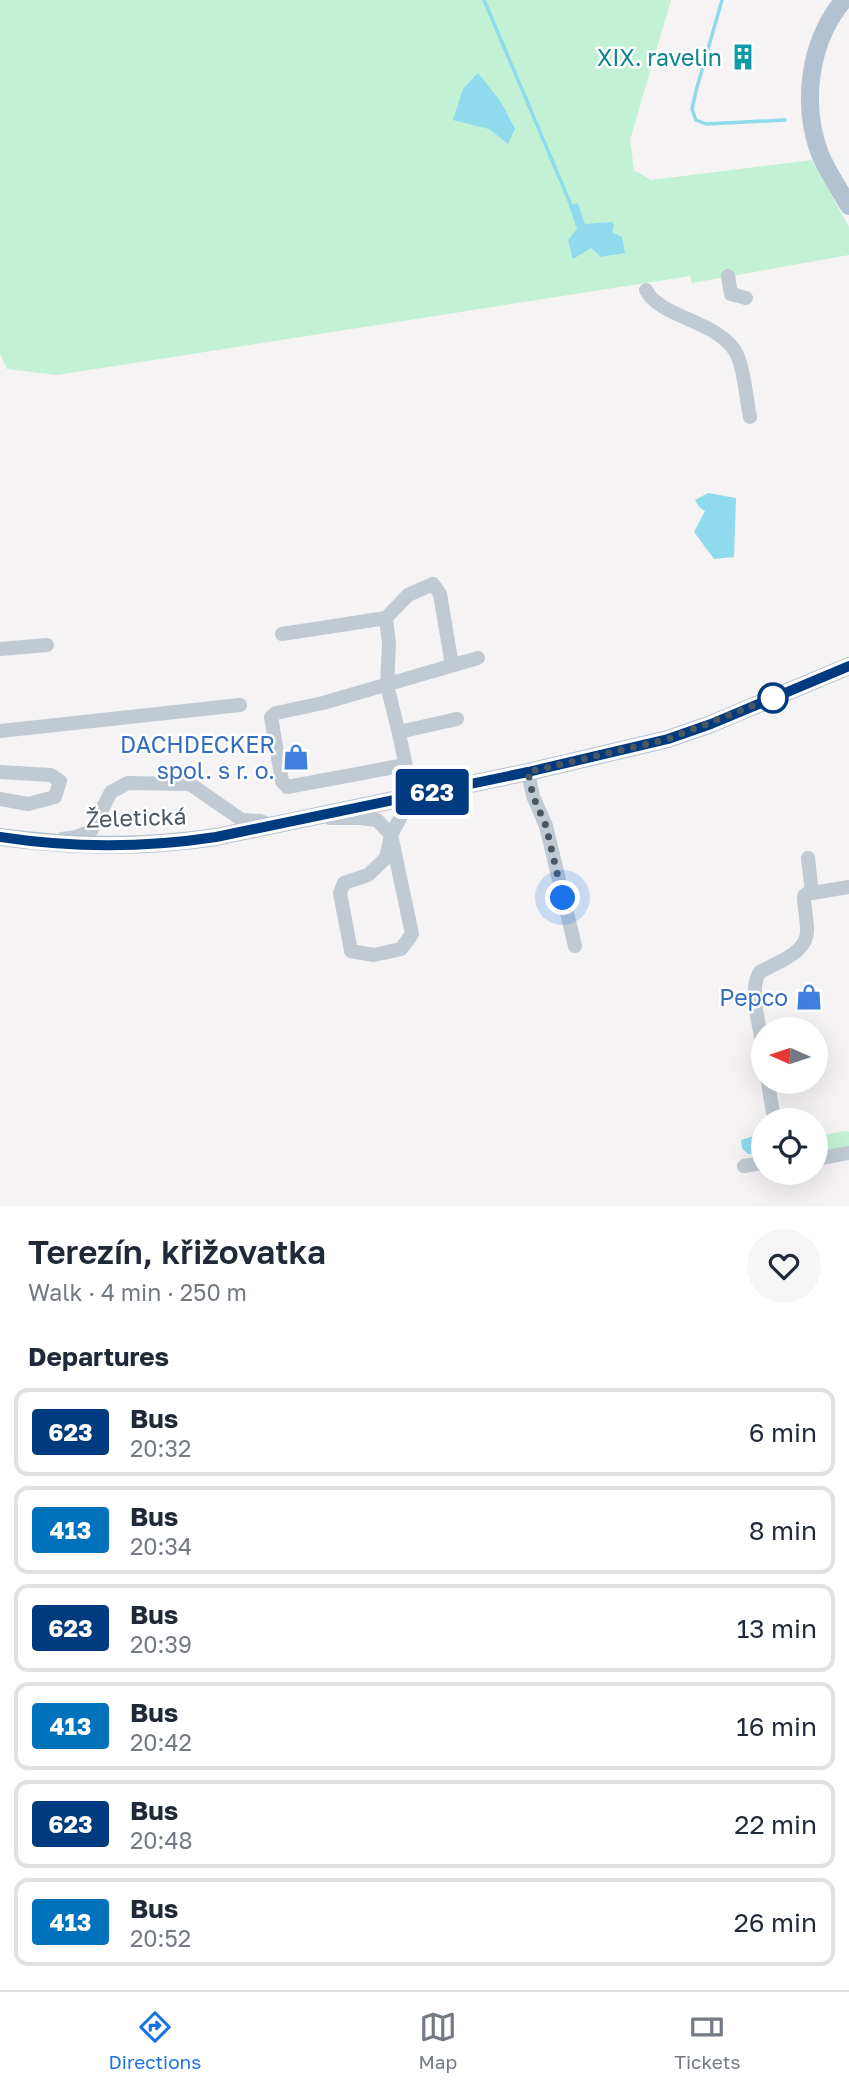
<!DOCTYPE html>
<meta charset="utf-8">
<style>
:root{--surface:#fff;--page:#f6f6f7;--text:#1f2937;--muted:#747a83;--line:#e0e1e3;--accent:#1a73e8}
body{margin:0;font-family:"Golos Text",sans-serif;background:var(--page);color:var(--text);height:100vh;display:flex;flex-direction:column;font-size:26px;white-space:nowrap}
*{box-sizing:border-box;margin:0}
p{font-size:23px;color:var(--muted)}
.icon{flex:none;width:38px;height:38px;fill:none;stroke:currentColor;stroke-width:2;stroke-linecap:round;stroke-linejoin:round}
.map{position:relative;height:1206px;overflow:hidden}
.sheet{display:flex;flex-direction:column;background:var(--surface);flex:1}
.sheet>*{flex:none}
.badge{padding:0 14px;border-radius:5px;font-size:24px;line-height:46px}
.needle{width:46px;rotate:273deg}
.tools{position:absolute;left:751px;top:1017px;display:grid;gap:14px}
.tools a{display:grid;place-items:center;width:77px;height:77px;border-radius:50%;background:var(--surface);box-shadow:0 7px 28px #0002;font-size:35px}
.you{position:absolute;width:35px;height:35px;margin:-18px;border:5px solid #fff;border-radius:50%;background:#1a73e8;box-shadow:0 0 0 10px #1a73e833}
.map>.badge{position:absolute;translate:-50% -50%;box-shadow:0 0 0 4px #fff}
h2{padding:0 28px;font-size:26px;line-height:63px}
.round{display:grid;place-items:center;flex:none;width:74px;height:74px;border-radius:37px;background:var(--page)}
.headline{display:flex;align-items:center;justify-content:space-between;height:119px;padding:0 28px}
h1{font-size:33px;font-weight:600;line-height:52px}
ul{padding:0;list-style:none}
li{display:flex;align-items:center;gap:21px;height:88px;margin:0 14px 10px;padding:0 14px;border:4px solid var(--line);border-radius:14px}
li div{flex:1}
li b{display:block;font-size:26px}
li em{font-style:normal}
li .badge{min-width:77px;font-weight:700;text-align:center}
.tab-bar{display:flex;justify-content:space-around;align-items:center;height:98px;border-top:2px solid var(--line);background:var(--surface);font-size:19px;color:var(--muted)}
.tab-bar a{display:grid;justify-items:center;gap:4px}
.tab-bar .current{color:var(--accent)}
.map>svg:first-child{display:block}
</style>
<div class="map">
<svg width="849" height="1206" viewBox="0 0 849 1206">
<rect width="100%" height="100%" fill="#f5f3f3"/>
<!-- green -->
<path fill="#c3f1d5" d="M0,0H671L630,140L634,170L651,180L812,160L849,227V255L692,283L690,276L57,375L7,369L0,354Z
M846,1131L849,1132V1147L816,1154V1136Z"/>
<!-- water -->
<path fill="#90daee" d="M478,73L501,102L515,129L508,144L489,129L453,120L463,89Z
M578,203L585,224L612,222L614,225L612,232L622,237L625,253L601,257L591,248L573,259L568,240L577,229L569,206Z
M708,493L736,498L734,557L714,559L694,532L705,511L699,507L695,500Z
M754,1136L757,1138V1153L748,1154L742,1148L741,1140Z"/>
<g fill="none" stroke-linecap="round" stroke-linejoin="round">
<!-- stream -->
<path stroke="#90daee" stroke-width="3.5" d="M484,0L571,205
M722,0L696,91L692,109L696,120L706,124L785,120"/>
<!-- minor -->
<path stroke="#c1cad2" stroke-width="14" d="M728,276L731,294L746,298
M646,290C660,319 724,321 738,357C745,375 746,398 750,417
M282,634L386,618L408,595L433,584L440,594L452,665
M0,649L47,645
M0,731L240,705
M399,732L457,719
M405,765L287,787L282,781L271,717L276,713L323,703L478,658
M0,772L51,775L60,781L55,797L28,804L0,799
M528,772L533,796L546,826L575,946
M330,818H360L377,820L391,835L386,858L368,875L344,883L340,893L351,951L374,955L401,949L412,934L391,835L412,796L400,738L387,685L389,644L386,618
M62,839L76,837L91,831L111,792L128,783L190,784L242,820L260,821L268,824
M808,858L812,893
M763,1047C760,1027 748,988 760,972C777,962 808,953 807,930C807,919 804,907 804,896L806,894L849,887
M768,1082L774,1120
M816,1159L849,1153
M744,1166L763,1163"/>
<!-- major -->
<path stroke="#b3c2d1" stroke-width="18" d="M844,0C809,41 801,104 820,154C828,173 839,189 849,206
M0,837C72,847 144,848 216,837L528,772L668,739L711,724L849,666"/>
</g>
<g fill="none" stroke-linecap="round" stroke-linejoin="round">
<!-- line casing -->
<g stroke="#fff" stroke-width="16">
<path id="line" d="M0,837C72,848 144,848 216,837L528,772L668,739L711,724L849,666"/>
</g>
<!-- line -->
<use href="#line" stroke="#003b80" stroke-width="10"/>
<!-- walk -->
<path stroke="#4a5661" stroke-width="7" stroke-dasharray="0 12.6" d="M563,898L546,826L533,796L528,772L668,739L775,697L773,698"/>
</g>
<!-- icons -->
<defs>
<g id="building-bare" transform="scale(2.1)"><path d="M-4-6H4V6H1V3H-1V6H-4ZM-2.5-4.3h1.7v1.8h-1.7ZM.8-4.3h1.7v1.8H.8ZM-2.5-1h1.7V.8h-1.7ZM.8-1h1.7V.8H.8Z" fill="#0f9aa8" stroke="#fff" stroke-width="2.5" paint-order="stroke"/></g>
<g id="shop-bare" transform="scale(2.1)"><path d="M-5-2.5h2.3a2.7 3.5 0 0 1 5.4 0H5L5.5 6h-11ZM-1.5-2.5h3a1.5 2.3 0 0 0-3 0Z" fill="#3f7fe0" stroke="#fff" stroke-width="2.5" paint-order="stroke"/></g>
</defs>
<g fill-rule="evenodd">
<use href="#building-bare" x="743" y="57"/>
<use href="#shop-bare" x="296" y="757"/>
<use href="#shop-bare" x="809" y="997"/>
</g>
<!-- markers -->
<circle fill="#fff" stroke="#003b80" stroke-width="3.5" cx="773" cy="698" r="14"/>
<g text-anchor="middle" dominant-baseline="central" stroke-width="5" stroke-linejoin="round" paint-order="stroke">
<!-- culture labels -->
<g font-size="23" fill="#0d838f" stroke="#fff" text-anchor="end">
<text x="722" y="57">XIX. ravelin</text>
</g>
<!-- shop labels -->
<g font-size="23" fill="#366cbe" stroke="#fff" text-anchor="end">
<text x="275" y="744">DACHDECKER<tspan x="275" dy="26">spol. s r. o.</tspan></text>
<text x="788" y="997">Pepco</text>
</g>
<!-- street labels -->
<g font-size="23" fill="#4a5661" stroke="#fff">
<text transform="translate(136 817) rotate(-2)">Želetická</text>
</g>
</g>
</svg>
<div class="tools">
<a><svg class="needle" viewBox="-14 -14 28 28"><path d="M0-13l5 13h-10z" fill="#e53935"/><path d="M0 13l5-13h-10z" fill="#747a83"/></svg></a>
<a><svg class="icon" aria-label="locate" viewBox="0 0 24 24"><circle cx="12" cy="12" r="6"/><path d="M12 2v4M12 18v4M2 12h4M18 12h4"/></svg></a>
</div>
<div class="you" style="left:563px;top:898px"></div>
<b class="badge" style="left:432px;top:792px;background:#003b80;color:#fff">623</b>
</div>
<section class="sheet">
<div class="headline"><div><h1>Terezín, křižovatka</h1><p>Walk · 4 min · 250 m</p></div><a class="round"><svg class="icon" aria-label="heart" viewBox="0 0 24 24"><path d="M12 20l-8-8c-3-5 5-10 8-4 3-6 11-1 8 4z"/></svg></a></div>
<h2>Departures</h2>
<ul>
<li><span class="badge" style="background:#003b80;color:#fff">623</span><div><b>Bus</b><p>20:32</p></div><em>6 min</em></li>
<li><span class="badge" style="background:#0072bc;color:#fff">413</span><div><b>Bus</b><p>20:34</p></div><em>8 min</em></li>
<li><span class="badge" style="background:#003b80;color:#fff">623</span><div><b>Bus</b><p>20:39</p></div><em>13 min</em></li>
<li><span class="badge" style="background:#0072bc;color:#fff">413</span><div><b>Bus</b><p>20:42</p></div><em>16 min</em></li>
<li><span class="badge" style="background:#003b80;color:#fff">623</span><div><b>Bus</b><p>20:48</p></div><em>22 min</em></li>
<li><span class="badge" style="background:#0072bc;color:#fff">413</span><div><b>Bus</b><p>20:52</p></div><em>26 min</em></li>
</ul>
</section>
<nav class="tab-bar">
<a class="current"><svg class="icon" aria-label="directions" viewBox="0 0 24 24"><path d="M12 3l9 9-9 9-9-9zM9 14v-3h6M13 9l2 2-2 2"/></svg>Directions</a>
<a><svg class="icon" aria-label="map" viewBox="0 0 24 24"><path d="M3 6l6-2 6 2 6-2v14l-6 2-6-2-6 2zM9 4v14M15 6v14"/></svg>Map</a>
<a><svg class="icon" aria-label="tickets" viewBox="0 0 24 24"><path d="M3 7h18v10H3zM15 7v10"/></svg>Tickets</a>
</nav>
